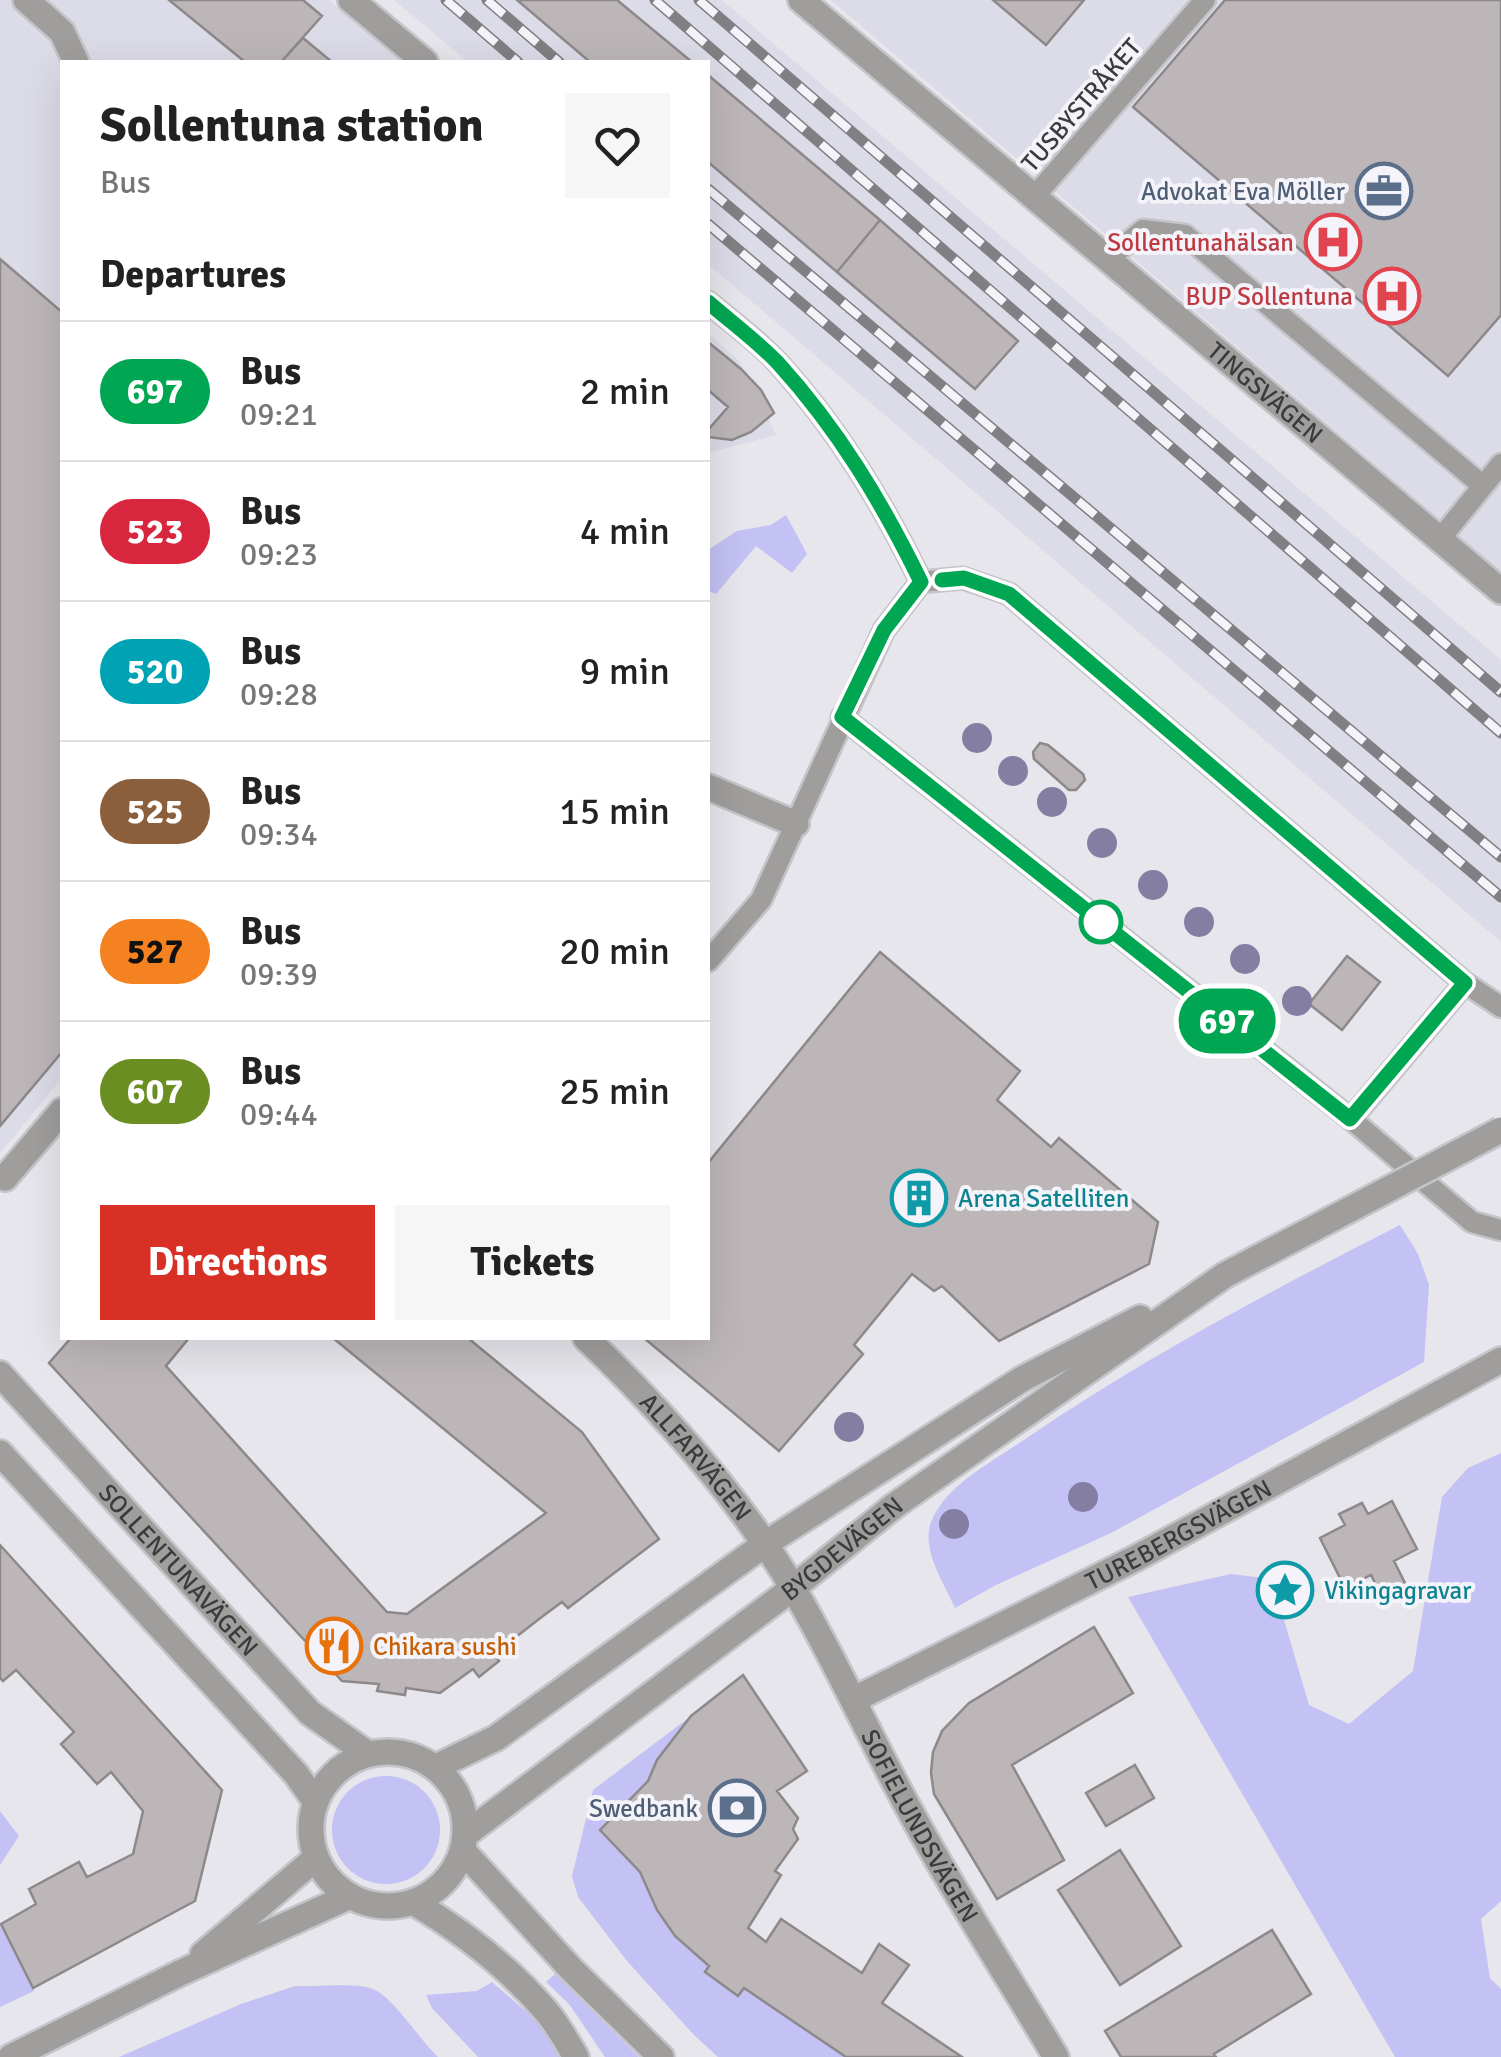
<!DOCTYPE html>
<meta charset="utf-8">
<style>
:root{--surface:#fff;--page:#f6f6f6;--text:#222;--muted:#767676;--line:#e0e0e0;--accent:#d93025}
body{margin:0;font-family:Signika,sans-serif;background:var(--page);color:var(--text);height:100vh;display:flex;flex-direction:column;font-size:38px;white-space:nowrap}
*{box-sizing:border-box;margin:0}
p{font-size:32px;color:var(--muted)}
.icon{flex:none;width:55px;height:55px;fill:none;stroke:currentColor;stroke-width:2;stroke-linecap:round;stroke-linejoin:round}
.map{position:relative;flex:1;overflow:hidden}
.panel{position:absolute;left:60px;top:60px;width:650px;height:1280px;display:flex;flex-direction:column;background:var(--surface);border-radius:0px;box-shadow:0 10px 40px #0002}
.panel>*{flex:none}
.badge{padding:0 20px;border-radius:32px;font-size:35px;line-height:65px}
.map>.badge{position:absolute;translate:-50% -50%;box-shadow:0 0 0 5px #fff}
h2{padding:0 40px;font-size:38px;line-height:90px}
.round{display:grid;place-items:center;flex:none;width:105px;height:105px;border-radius:0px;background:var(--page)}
.headline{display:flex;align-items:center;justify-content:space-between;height:170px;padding:0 40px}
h1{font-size:48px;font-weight:700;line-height:75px}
.button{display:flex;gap:20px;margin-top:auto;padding:20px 40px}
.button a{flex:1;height:115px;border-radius:0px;background:var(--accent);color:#fff;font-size:40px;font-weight:700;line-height:115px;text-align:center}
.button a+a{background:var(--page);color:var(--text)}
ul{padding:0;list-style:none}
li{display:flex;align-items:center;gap:30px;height:140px;padding:0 40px;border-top:2px solid var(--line)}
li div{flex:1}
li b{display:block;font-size:38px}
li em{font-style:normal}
li .badge{min-width:110px;font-weight:700;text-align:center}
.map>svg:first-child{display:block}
</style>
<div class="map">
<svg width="1501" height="2057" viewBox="0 0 1501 2057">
<rect width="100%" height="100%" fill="#e6e6ec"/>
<!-- built -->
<path fill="#dcdbe8" d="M0,0H329L401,62H62V1078L0,1153Z
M394,0H722L1501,660V942L708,264V62H468Z
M831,0H1501V572Z
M708,333L739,361L776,435L708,453Z"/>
<!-- green -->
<path fill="#c4c1f5" d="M786,515L807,554L792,573L756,546L716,594L708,591V550L737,531L771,525Z
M1400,1225L1418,1254L1429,1285L1424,1362L1111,1533L996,1585L955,1608C944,1583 921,1550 931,1522C946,1485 990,1463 1021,1442C1141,1359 1271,1291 1400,1225Z
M1501,1453V1901L1481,1919L1490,1978L1501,1989V2057H1395L1128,1597L1231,1574L1272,1579L1309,1705L1349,1724L1413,1671L1442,1497L1468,1468Z
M691,1716L657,1760L648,1781L600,1831L640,1872L657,1910L676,1936L709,1966L706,1972L738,1996L744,1988L849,2057H718L693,2034L627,1961L578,1897L572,1876L593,1790Z
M332 1830a54 54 0 1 1 108 0a54 54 0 1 1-108 0Z
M0,1811L19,1836L0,1865Z
M0,1924L34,1991L0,2007Z
M555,1974L639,2057H605L569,2004L546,1982Z
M492,1982L536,2020L564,2057H478L432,2008L426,1995L477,1991Z
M295,1986C315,1987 357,1982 373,1989C393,1997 420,2040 438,2057H119L241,2004Z"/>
<!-- building -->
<path fill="#bcb6b9" stroke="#8d888a" stroke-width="2.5" d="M169,0H303L322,16L281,62H245Z
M517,0H617L692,62H590Z
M993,0H1084L1046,45Z
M1225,0H1501V315L1448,376L1133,107Z
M303,38L332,62H281Z
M708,75L880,220L837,272L708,162Z
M880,220L1018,341L975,389L837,272Z
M0,259L62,312V1052L0,1126Z
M708,342L741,369L761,390L774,413L751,432L732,440L708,437V430L728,407L708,390Z
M1040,743L1048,745L1083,774L1085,780L1076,790H1069L1034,759L1033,752Z
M880,952L1020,1071L997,1100L1051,1147L1059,1138L1158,1222L1149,1264L999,1341L942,1286L934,1291L912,1274L854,1345L863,1354L779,1451L644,1338H708V1163Z
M1347,956L1380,982L1342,1030L1309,1004Z
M71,1338H189L166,1366L387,1612L407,1614L546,1513L333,1338H468L582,1432L659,1539L568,1608L562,1602L543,1616L494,1654L499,1661L479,1677L473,1669L440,1693L406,1688L405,1695L377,1691L379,1684L342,1681L49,1363Z
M1392,1501L1417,1549L1394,1561L1407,1587L1383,1599L1371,1575L1345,1588L1320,1538L1345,1525L1339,1514L1362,1503L1368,1514Z
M0,1545L222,1790L195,1901L33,1988L1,1924L36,1904L29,1889L79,1862L87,1877L133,1854L143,1811L111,1772L97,1784L61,1744L74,1732L16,1670L3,1681L0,1678Z
M1094,1627L1133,1693L1012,1765L1064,1860L997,1899L934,1794L931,1773L933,1752L942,1731L969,1703Z
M743,1675L807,1771L777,1791L798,1818L793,1829L798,1839L775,1871L781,1875L748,1928L766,1942L781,1919L862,1973L879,1944L909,1965L882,2003L962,2057H846L744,1988L738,1996L705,1972L709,1966L675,1936L657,1910L640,1872L600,1830L648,1781L657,1760L691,1716Z
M1135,1765L1154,1798L1106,1826L1086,1793Z
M1120,1850L1181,1946L1120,1985L1058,1890Z
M1272,1930L1311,1994L1214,2054L1216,2057H1121L1105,2031Z"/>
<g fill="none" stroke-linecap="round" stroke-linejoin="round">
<!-- service casing -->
<g stroke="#c4c4c9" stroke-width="25">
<path id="service" d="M1034,197L1205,0
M1108,259L1143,230L1185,235L1483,486
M708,302C731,322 757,340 778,363C838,429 882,502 921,582
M1440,539L1501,464
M842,717L1351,1119L1472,1222L1501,1230
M708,961L761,900L884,630L921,582L963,578L1009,594L1465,983L1501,1007
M1351,1119L1465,983"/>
</g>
<!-- pedestrian casing -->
<g stroke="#c4c4c9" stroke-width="30">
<path id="pedestrian" d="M26,0L62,32L76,62
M708,787L796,824
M5,1178L62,1111"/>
</g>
<!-- minor casing -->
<g stroke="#c4c4c9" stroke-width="30">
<g id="minor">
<path id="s1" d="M801,0L1501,591"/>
<path id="s2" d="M586,1338C663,1412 738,1495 793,1588C835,1659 869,1736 909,1809C954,1893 1007,1975 1056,2057"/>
<path id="s3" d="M853,1700L1138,1557L1501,1360"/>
<path d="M203,1954L316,1858"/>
<path d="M11,2057L180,1973L350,1896"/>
</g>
</g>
<!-- tertiary casing -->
<g stroke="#c4c4c9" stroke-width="30">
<g id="tertiary">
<path d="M351,0L425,62"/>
<path id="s4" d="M0,1374L310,1713L368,1754"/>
<path d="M0,1453L296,1774L315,1801"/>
<circle cx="388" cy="1829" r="77"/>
<path d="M436,1767L496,1738L765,1544L1022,1379L1140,1318"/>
<path id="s5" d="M466,1834L793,1588L894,1506L1225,1275"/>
<path d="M463,1851L572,1970L661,2057"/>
<path d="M413,1902C462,1931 509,1968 546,2011C558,2025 567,2042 576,2057"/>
</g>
</g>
<!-- service -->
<use href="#service" stroke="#a09e9d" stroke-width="20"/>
<!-- pedestrian -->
<use href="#pedestrian" stroke="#a09e9d" stroke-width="25"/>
<!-- minor -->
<use href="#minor" stroke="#a09e9d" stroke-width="25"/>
<!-- tertiary -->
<use href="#tertiary" stroke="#a09e9d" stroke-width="25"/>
<!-- rail casing -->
<g stroke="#808084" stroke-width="11">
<path id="rail" d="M446,0L518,62
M487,0L559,62
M655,0L1501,733
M699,0L1501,692
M708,189L1501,857
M708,224L1501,897"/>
</g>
<!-- rail -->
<use href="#rail" stroke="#f3f3f9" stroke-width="8" stroke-dasharray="22" stroke-linecap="butt"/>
<!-- tertiary-bridge casing -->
<g stroke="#c4c4c9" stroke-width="30" stroke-linecap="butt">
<path id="tertiary-bridge" d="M1225,1275L1501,1130"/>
</g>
<!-- tertiary-bridge -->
<use href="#tertiary-bridge" stroke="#a09e9d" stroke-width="25"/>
</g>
<!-- trees -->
<g fill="#847ea2">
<circle cx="977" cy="738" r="15"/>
<circle cx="1013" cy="771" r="15"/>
<circle cx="1052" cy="802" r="15"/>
<circle cx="1102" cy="843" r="15"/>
<circle cx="1153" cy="885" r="15"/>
<circle cx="1199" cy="922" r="15"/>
<circle cx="1245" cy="959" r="15"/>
<circle cx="1297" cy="1001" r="15"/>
<circle cx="849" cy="1427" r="15"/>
<circle cx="1083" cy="1497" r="15"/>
<circle cx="954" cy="1524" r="15"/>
</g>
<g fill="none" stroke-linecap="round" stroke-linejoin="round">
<!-- line casing -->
<g stroke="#fff" stroke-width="22">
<path id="line" d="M708,302C731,322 757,341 778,363C838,429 882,502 921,582L884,630L842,717L1350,1119L1465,983L1009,594L964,578L942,580"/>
</g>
<!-- line -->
<use href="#line" stroke="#00a651" stroke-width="15"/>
</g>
<!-- icons -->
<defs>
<g id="office-ring" transform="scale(2.875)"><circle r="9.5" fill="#f3f3f9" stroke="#5c6f8a" stroke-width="1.5"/><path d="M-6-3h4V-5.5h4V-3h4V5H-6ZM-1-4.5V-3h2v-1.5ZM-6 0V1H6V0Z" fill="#5c6f8a"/></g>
<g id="hospital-ring" transform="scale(2.875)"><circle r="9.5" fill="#f3f3f9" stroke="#e0444e" stroke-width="1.5"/><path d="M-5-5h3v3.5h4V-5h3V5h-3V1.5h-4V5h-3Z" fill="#e0444e"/></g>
<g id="building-ring" transform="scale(2.875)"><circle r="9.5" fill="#f3f3f9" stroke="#0f9aa8" stroke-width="1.5"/><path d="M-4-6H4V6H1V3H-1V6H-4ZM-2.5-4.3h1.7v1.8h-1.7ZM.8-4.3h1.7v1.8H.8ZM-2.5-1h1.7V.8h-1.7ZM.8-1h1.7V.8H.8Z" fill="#0f9aa8"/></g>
<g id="sight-ring" transform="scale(2.875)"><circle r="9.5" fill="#f3f3f9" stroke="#0f9aa8" stroke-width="1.5"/><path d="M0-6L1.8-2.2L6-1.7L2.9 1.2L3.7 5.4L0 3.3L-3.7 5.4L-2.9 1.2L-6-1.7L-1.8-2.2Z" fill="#0f9aa8"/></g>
<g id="restaurant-ring" transform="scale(2.875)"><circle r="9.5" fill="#f3f3f9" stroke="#e8710a" stroke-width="1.5"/><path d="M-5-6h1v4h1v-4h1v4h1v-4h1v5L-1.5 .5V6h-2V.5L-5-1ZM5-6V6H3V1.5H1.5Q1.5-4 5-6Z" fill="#e8710a"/></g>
<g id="bank-ring" transform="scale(2.875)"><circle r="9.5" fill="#f3f3f9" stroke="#5c6f8a" stroke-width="1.5"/><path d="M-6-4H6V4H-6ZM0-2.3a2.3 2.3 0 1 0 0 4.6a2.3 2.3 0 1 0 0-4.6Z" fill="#5c6f8a"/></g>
</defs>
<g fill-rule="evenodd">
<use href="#office-ring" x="1384" y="191"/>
<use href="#hospital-ring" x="1333" y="242"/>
<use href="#hospital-ring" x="1392" y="296"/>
<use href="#building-ring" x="919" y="1198"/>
<use href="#sight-ring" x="1285" y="1590"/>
<use href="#restaurant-ring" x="334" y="1646"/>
<use href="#bank-ring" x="737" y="1808"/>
</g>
<!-- markers -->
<circle fill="#fff" stroke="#00a651" stroke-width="5" cx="1101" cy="922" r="20"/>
<g text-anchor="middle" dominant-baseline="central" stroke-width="8" stroke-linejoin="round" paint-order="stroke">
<!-- street labels -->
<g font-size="25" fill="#3b3b3d" stroke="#f3f3f9">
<text transform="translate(1081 105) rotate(-49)">TUSBYSTRÅKET</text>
<text stroke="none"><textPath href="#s1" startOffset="608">TINGSVÄGEN</textPath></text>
<text stroke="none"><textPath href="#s2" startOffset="162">ALLFARVÄGEN</textPath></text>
<text stroke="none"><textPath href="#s3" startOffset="365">TUREBERGSVÄGEN</textPath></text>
<text stroke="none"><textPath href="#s5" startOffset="472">BYGDEVÄGEN</textPath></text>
<text stroke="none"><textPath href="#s4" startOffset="265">SOLLENTUNAVÄGEN</textPath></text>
<text stroke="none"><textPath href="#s2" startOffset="595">SOFIELUNDSVÄGEN</textPath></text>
</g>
<!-- service labels -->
<g font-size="25" fill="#4e5e75" stroke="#f3f3f9" text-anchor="end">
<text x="1345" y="191">Advokat Eva Möller</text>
<text x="698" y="1808">Swedbank</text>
</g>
<!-- health labels -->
<g font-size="25" fill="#be3a42" stroke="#f3f3f9" text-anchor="end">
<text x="1294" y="242">Sollentunahälsan</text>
<text x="1353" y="296">BUP Sollentuna</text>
</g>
<!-- culture labels -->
<g font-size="25" fill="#0d838f" stroke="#f3f3f9" text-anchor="start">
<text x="958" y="1198">Arena Satelliten</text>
<text x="1324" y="1590">Vikingagravar</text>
</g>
<!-- food labels -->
<g font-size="25" fill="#c56008" stroke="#f3f3f9" text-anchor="start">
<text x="373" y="1646">Chikara sushi</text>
</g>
</g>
</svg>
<b class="badge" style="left:1227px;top:1021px;background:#00a651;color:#fff">697</b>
<section class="panel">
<div class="headline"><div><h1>Sollentuna station</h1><p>Bus</p></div><a class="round"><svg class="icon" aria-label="heart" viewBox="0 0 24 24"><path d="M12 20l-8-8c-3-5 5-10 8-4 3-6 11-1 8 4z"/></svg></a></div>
<h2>Departures</h2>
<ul>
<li><span class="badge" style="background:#00a651;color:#fff">697</span><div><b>Bus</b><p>09:21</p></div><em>2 min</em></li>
<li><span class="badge" style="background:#d7263d;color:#fff">523</span><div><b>Bus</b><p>09:23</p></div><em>4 min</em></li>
<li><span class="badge" style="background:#00a3b4;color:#fff">520</span><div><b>Bus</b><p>09:28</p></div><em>9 min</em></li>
<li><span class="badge" style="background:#8b5e3c;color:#fff">525</span><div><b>Bus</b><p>09:34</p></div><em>15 min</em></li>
<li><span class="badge" style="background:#f58220;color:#111">527</span><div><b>Bus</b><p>09:39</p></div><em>20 min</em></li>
<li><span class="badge" style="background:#6b8e23;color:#fff">607</span><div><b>Bus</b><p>09:44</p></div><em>25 min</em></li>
</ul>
<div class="button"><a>Directions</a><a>Tickets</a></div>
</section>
</div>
